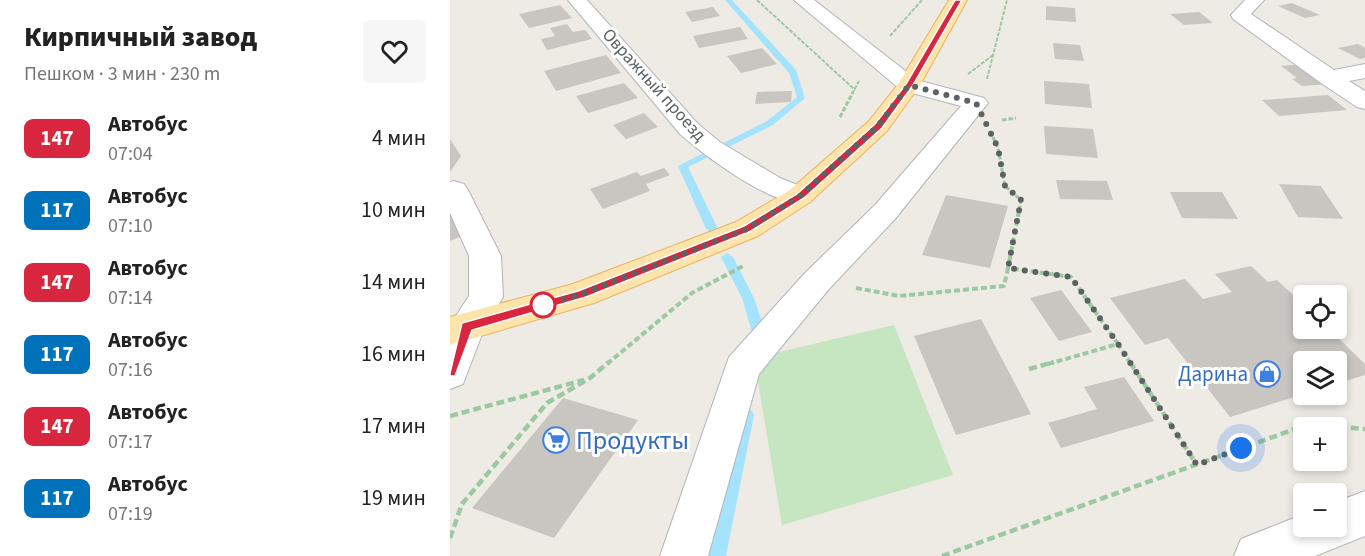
<!DOCTYPE html>
<html lang="ru">
<meta charset="utf-8">
<style>
:root{--surface:#fff;--page:#f6f6f6;--text:#222;--muted:#767676}
body{margin:0;font-family:"Source Sans 3",sans-serif;background:var(--page);color:var(--text);height:100vh;display:flex;flex-direction:column;font-size:22px;white-space:nowrap}
*{box-sizing:border-box;margin:0}
p{font-size:20px;color:var(--muted)}
.icon{flex:none;width:33px;height:33px;fill:none;stroke:currentColor;stroke-width:2;stroke-linecap:round;stroke-linejoin:round}
.map{position:relative;flex:1;overflow:hidden}
.drawer{display:flex;flex-direction:column;background:var(--surface);width:450px}
.drawer>*{flex:none}
.badge{padding:0 12px;border-radius:9px;font-size:21px;line-height:39px}
.buttons{position:absolute;left:843px;top:285px;display:grid;gap:12px}
.buttons a{display:grid;place-items:center;width:54px;height:54px;border-radius:6px;background:var(--surface);box-shadow:0 3px 9px #0003;font-size:30px}
.you{position:absolute;width:30px;height:30px;margin:-15px;border:4px solid #fff;border-radius:50%;background:#1a73e8;box-shadow:0 0 0 9px #1a73e833}
.map>.badge{position:absolute;translate:-50% -50%;box-shadow:0 0 0 3px #fff}
.round{display:grid;place-items:center;flex:none;width:63px;height:63px;border-radius:6px;background:var(--page)}
.summary{display:flex;align-items:center;justify-content:space-between;height:102px;padding:0 24px}
h1{font-size:28px;font-weight:800;line-height:45px}
ul{padding:0;list-style:none}
li{display:flex;align-items:center;gap:18px;height:72px;padding:0 24px}
li div{flex:1}
li b{display:block;font-size:22px}
li em{font-style:normal}
li .badge{min-width:66px;font-weight:700;text-align:center}
main{display:flex;flex:1;min-height:0}
.map>svg:first-child{display:block}
</style>
<main>
<section class="drawer">
<div class="summary"><div><h1>Кирпичный завод</h1><p>Пешком · 3 мин · 230 m</p></div><a class="round"><svg class="icon" aria-label="heart" viewBox="0 0 24 24"><path d="M12 20l-8-8c-3-5 5-10 8-4 3-6 11-1 8 4z"/></svg></a></div>
<ul>
<li><span class="badge" style="background:#d7263d;color:#fff">147</span><div><b>Автобус</b><p>07:04</p></div><em>4 мин</em></li>
<li><span class="badge" style="background:#0072bc;color:#fff">117</span><div><b>Автобус</b><p>07:10</p></div><em>10 мин</em></li>
<li><span class="badge" style="background:#d7263d;color:#fff">147</span><div><b>Автобус</b><p>07:14</p></div><em>14 мин</em></li>
<li><span class="badge" style="background:#0072bc;color:#fff">117</span><div><b>Автобус</b><p>07:16</p></div><em>16 мин</em></li>
<li><span class="badge" style="background:#d7263d;color:#fff">147</span><div><b>Автобус</b><p>07:17</p></div><em>17 мин</em></li>
<li><span class="badge" style="background:#0072bc;color:#fff">117</span><div><b>Автобус</b><p>07:19</p></div><em>19 мин</em></li>
</ul>
</section>
<div class="map">
<svg width="915" height="556" viewBox="0 0 915 556">
<rect width="100%" height="100%" fill="#eeeae4"/>
<!-- green -->
<path fill="#c6e5c1" d="M444,325L503,475L332,525L304,358Z"/>
<g fill="none" stroke-linecap="round" stroke-linejoin="round">
<!-- stream -->
<path fill="#a5e3fd" fill-rule="evenodd" d="M275,0H282L346,70L355,98L323,125L238,167L268,229L262,233L256,229L228,166L317,121L347,97L339,73Z
M277,253L283,257L304,298L318,339L316,343L311,344L306,343L304,339L292,298L271,257Z
M297,409L302,411L304,415L276,556H258L290,415L292,411Z"/>
</g>
<!-- building -->
<path fill="#c9c5c0" d="M842,3L870,15L855,18L828,6Z
M110,5L122,18L79,28L69,14Z
M596,6L625,8L626,22L596,20Z
M263,7L270,16L242,22L235,12Z
M749,12L763,23L734,25L720,14Z
M117,24L123,32L135,30L142,39L97,50L91,39L105,36L100,28Z
M290,27L298,39L249,48L243,36Z
M603,43L630,45L634,61L605,59Z
M908,44L915,48V58L910,59L888,48Z
M312,48L327,64L291,73L277,56Z
M156,55L171,73L106,91L94,71Z
M852,64L880,84L852,86L842,79L847,78L831,66Z
M594,81L639,84L642,108L595,104Z
M174,83L188,98L138,113L126,96Z
M342,91L341,102L305,104L307,92Z
M878,95L897,110L829,116L812,100Z
M194,113L208,127L176,139L163,125Z
M594,126L643,129L648,158L596,154Z
M0,139L11,156L0,172Z
M214,168L220,175L196,184L200,191L153,209L140,189L187,172L191,176Z
M606,180L657,181L663,200L610,199Z
M829,184L871,186L893,219L848,217Z
M720,192H772L788,219L732,218Z
M496,195L558,206L540,268L472,255Z
M0,200L19,233L0,241Z
M801,266L818,282L827,280L854,305V328H878L915,364V375L886,384V362H854V394L780,417L718,338L695,345L660,298L735,279L753,299L782,292L765,274Z
M611,290L642,332L609,341L580,298Z
M531,319L581,414L506,435L464,336Z
M674,377L704,421L611,448L598,423L647,409L634,387Z
M113,398L188,420L104,538L22,508Z"/>
<g fill="none" stroke-linecap="round" stroke-linejoin="round">
<!-- minor casing -->
<g stroke="#b1b5b9" stroke-width="2">
<path id="minor" d="M118,0H137L248,124L270,142L330,178L360,190L364,196L360,202C327,211 255,156 230,134Z
M344,0H364L467,80L534,98L538,103L445,219L379,289L309,374L258,556H210L279,357L355,273L425,205L511,106L451,90Z
M795,0H814L801,14L884,70L915,64V78L899,81L915,91V109L907,107L871,83L783,19L781,15Z
M4,181L14,184L18,190L51,256L53,297L34,329L13,384L0,389V325L19,296V256L0,213V182Z
M915,491V536L865,556H784L791,539L854,514V526H886V502Z"/>
</g>
<!-- major casing -->
<g stroke="#edb15e" stroke-width="2">
<path id="major" d="M499,0H517L470,85L437,131L360,202L308,236L144,303L0,345V317L123,284L286,222L340,190L419,121L449,83Z"/>
</g>
<!-- path-far3 -->
<path stroke="#9cc9a2" stroke-width="2" stroke-dasharray="4 1.5" stroke-linecap="butt" d="M307,0L405,90
M440,36L472,0
M518,74L543,55
M537,79L557,0
M402,94L409,81"/>
<!-- path-far2 -->
<path stroke="#9cc9a2" stroke-width="3" stroke-dasharray="4.5 2" stroke-linecap="butt" d="M390,117L403,92
M552,120L566,118
M540,131L548,148L555,186L571,200L569,212"/>
<!-- path-far1 -->
<path stroke="#9cc9a2" stroke-width="4" stroke-dasharray="6 3" stroke-linecap="butt" d="M569,211L558,268L621,277L668,344
M406,288L449,296L554,286L558,268
M157,364L242,293L293,266
M598,364L668,344L681,364"/>
<!-- path -->
<path stroke="#9cc9a2" stroke-width="4.5" stroke-dasharray="8 4" stroke-linecap="butt" d="M680,362L747,465
M579,369L604,362
M0,416L134,380
M0,538L12,504L97,403L140,378L159,362
M492,556L859,424L915,429"/>
<!-- minor -->
<use href="#minor" fill="#fff" fill-rule="evenodd"/>
<!-- major -->
<use href="#major" fill="#fde4aa" fill-rule="evenodd"/>
</g>
<!-- line -->
<path fill="#d7263d" stroke="#fff" stroke-width="1.5" d="M505,0H512L463,85L432,128L354,198L301,231L136,297L22,330L5,376H0V373L12,323L128,291L294,226L347,194L425,124L456,84Z"/>
<g fill="none" stroke-linecap="round" stroke-linejoin="round">
<!-- walk -->
<path stroke="#5c6164" stroke-width="6" stroke-dasharray="0 10.8" d="M93,305L132,294L297,229L350,196L428,126L459,85L526,103L548,148L555,186L571,200L558,268L621,277L668,344L747,465L791,448"/>
</g>
<!-- icons -->
<defs>
<g id="shop-ring" transform="scale(1.35)"><circle r="9.5" fill="#fff" stroke="#3f7fe0" stroke-width="1.5"/><path d="M-5-2.5h2.3a2.7 3.5 0 0 1 5.4 0H5L5.5 6h-11ZM-1.5-2.5h3a1.5 2.3 0 0 0-3 0Z" fill="#3f7fe0"/></g>
<g id="supermarket-ring" transform="scale(1.35)"><circle r="9.5" fill="#fff" stroke="#3f7fe0" stroke-width="1.5"/><path d="M-6-5.5h2.5l.6 2H6L4.5 2H-2.5L-4.4-4H-6ZM-1.5 3.2a1.3 1.3 0 1 0 .1 0ZM3 3.2a1.3 1.3 0 1 0 .1 0Z" fill="#3f7fe0"/></g>
</defs>
<g fill-rule="evenodd">
<use href="#shop-ring" x="817" y="374"/>
<use href="#supermarket-ring" x="106" y="440"/>
</g>
<!-- markers -->
<circle fill="#fff" stroke="#d7263d" stroke-width="3" cx="93" cy="305" r="12"/>
<g text-anchor="middle" dominant-baseline="central" stroke-width="6" stroke-linejoin="round" paint-order="stroke">
<!-- far-street labels -->
<g font-size="18" fill="#5c6164" stroke="#fff">
<text transform="translate(204 85) rotate(48)">Овражный проезд</text>
</g>
<!-- shop labels -->
<g font-size="21" fill="#366cbe" stroke="#fff" text-anchor="end">
<text x="798" y="374">Дарина</text>
</g>
<!-- near-shop labels -->
<g font-size="26" fill="#366cbe" stroke="#fff" text-anchor="start">
<text x="126" y="440">Продукты</text>
</g>
</g>
</svg>
<div class="buttons">
<a><svg class="icon" aria-label="locate" viewBox="0 0 24 24"><circle cx="12" cy="12" r="6"/><path d="M12 2v4M12 18v4M2 12h4M18 12h4"/></svg></a>
<a><svg class="icon" aria-label="layers" viewBox="0 0 24 24"><path d="M12 4l9 5-9 5-9-5zM3 14l9 5 9-5"/></svg></a>
<a>+</a>
<a>−</a>
</div>
<div class="you" style="left:791px;top:448px"></div>
</div>
</main>
